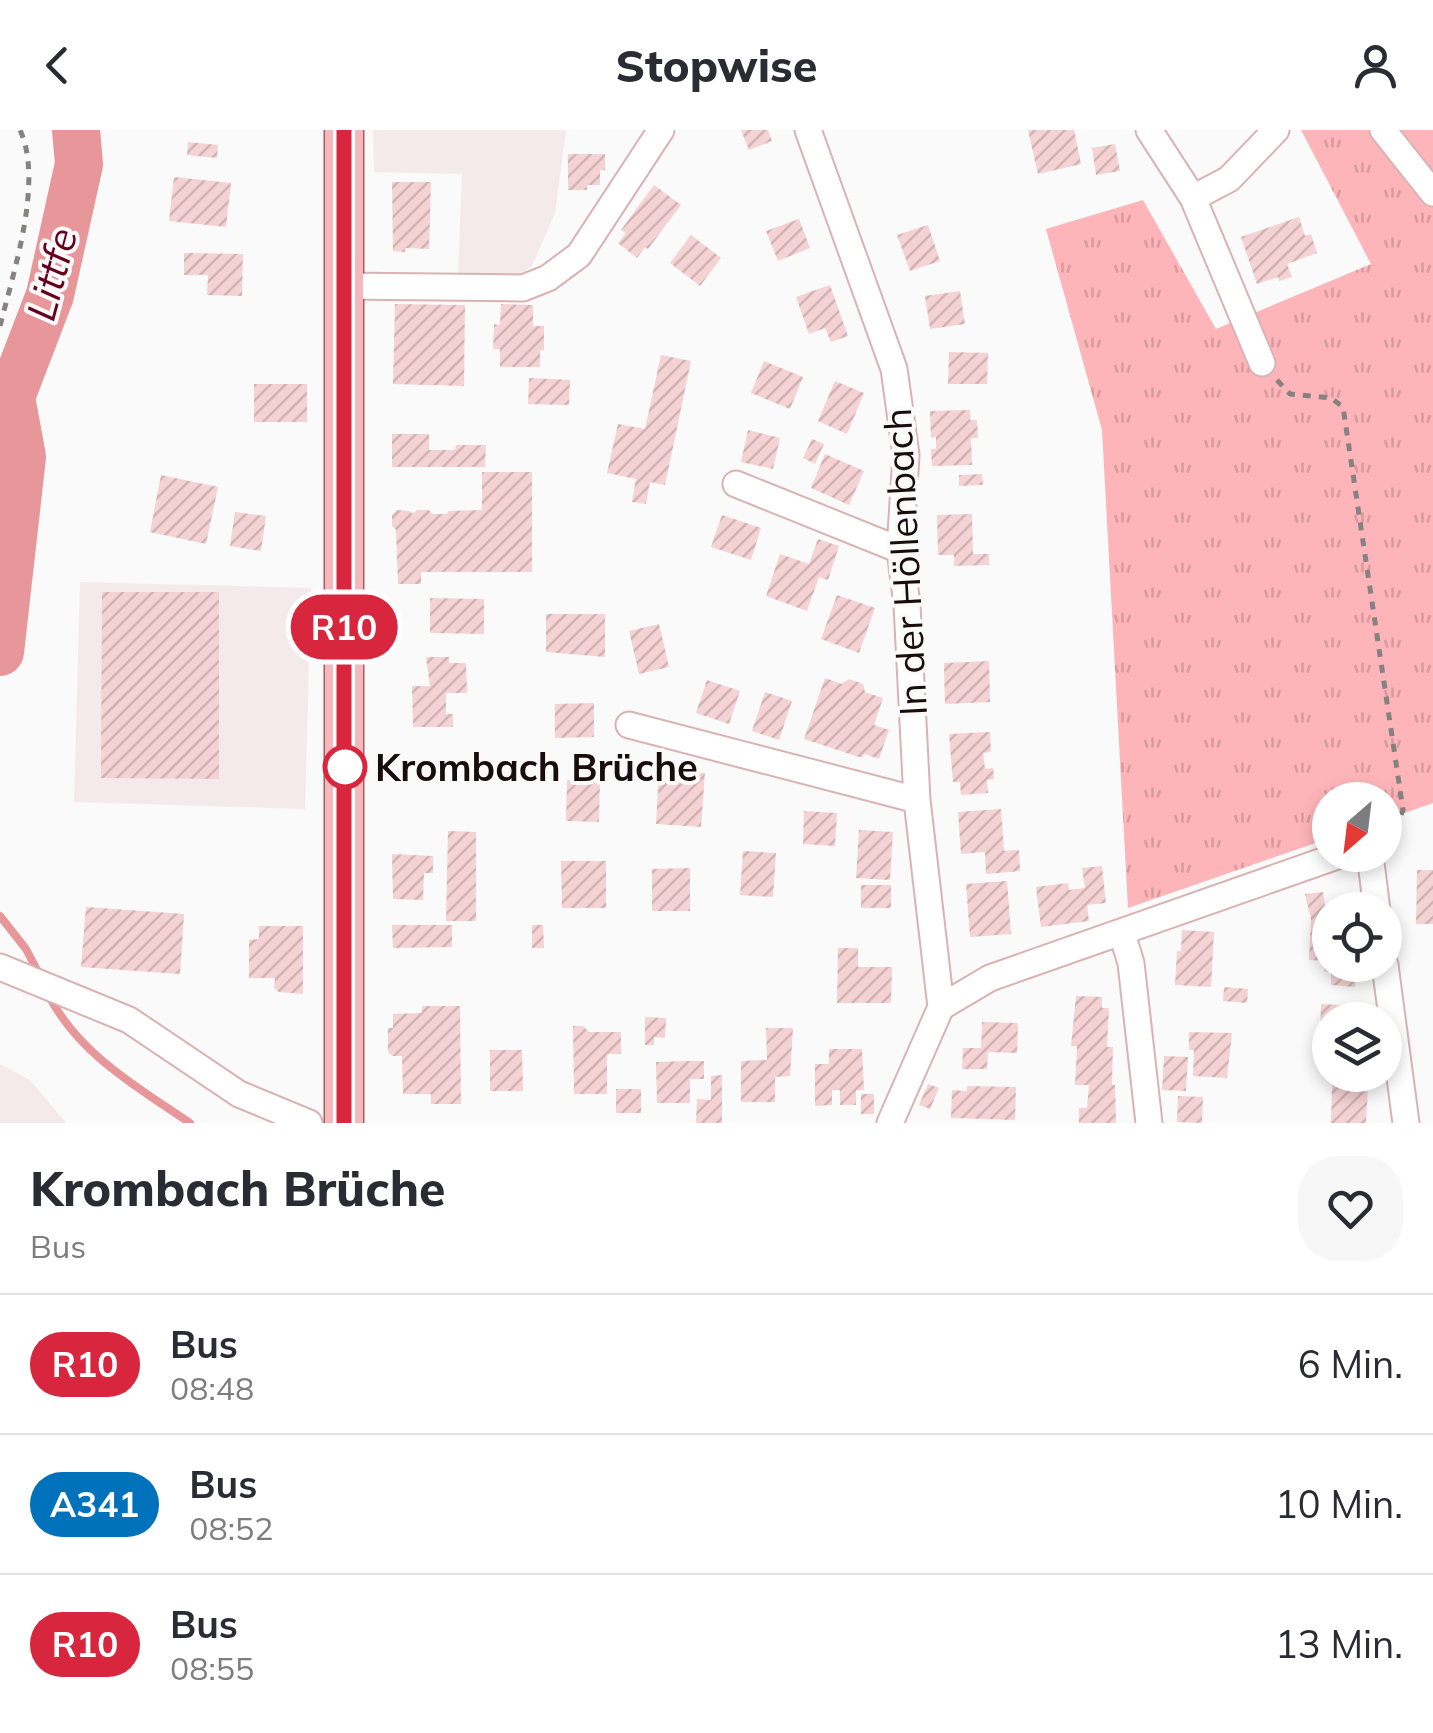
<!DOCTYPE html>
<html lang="de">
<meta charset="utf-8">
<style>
:root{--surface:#fff;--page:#f7f7f7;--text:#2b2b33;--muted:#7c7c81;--line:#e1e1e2}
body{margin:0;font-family:Mulish,sans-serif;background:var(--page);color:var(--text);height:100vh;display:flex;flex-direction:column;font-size:38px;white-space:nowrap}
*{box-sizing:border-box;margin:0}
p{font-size:32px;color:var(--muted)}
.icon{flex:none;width:55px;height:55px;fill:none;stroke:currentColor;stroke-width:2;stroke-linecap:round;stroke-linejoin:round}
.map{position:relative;height:993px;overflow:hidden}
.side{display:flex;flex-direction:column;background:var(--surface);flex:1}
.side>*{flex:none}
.badge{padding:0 20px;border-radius:32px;font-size:35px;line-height:65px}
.needle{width:65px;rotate:208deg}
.controls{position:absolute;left:1312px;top:652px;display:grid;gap:20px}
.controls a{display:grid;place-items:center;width:90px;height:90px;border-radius:50%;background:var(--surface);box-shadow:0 5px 15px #0003;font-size:50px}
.map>.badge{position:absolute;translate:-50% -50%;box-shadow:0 0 0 5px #fff}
.round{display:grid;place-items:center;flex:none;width:105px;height:105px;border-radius:40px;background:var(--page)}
.headline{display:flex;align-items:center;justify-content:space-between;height:170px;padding:0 30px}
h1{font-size:48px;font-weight:800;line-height:75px}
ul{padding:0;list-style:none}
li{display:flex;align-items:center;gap:30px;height:140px;padding:0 30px;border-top:2px solid var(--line)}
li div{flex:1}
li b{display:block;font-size:38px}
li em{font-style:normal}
li .badge{min-width:110px;font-weight:700;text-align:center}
header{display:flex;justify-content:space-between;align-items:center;height:130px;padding:0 30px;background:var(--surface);font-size:45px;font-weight:800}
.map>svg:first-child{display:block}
</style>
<header><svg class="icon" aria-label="back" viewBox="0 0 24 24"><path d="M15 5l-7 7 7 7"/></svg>Stopwise<svg class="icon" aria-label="person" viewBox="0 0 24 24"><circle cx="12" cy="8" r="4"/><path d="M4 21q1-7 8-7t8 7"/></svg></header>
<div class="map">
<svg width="1433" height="993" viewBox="0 0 1433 993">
<defs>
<pattern id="grass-tufts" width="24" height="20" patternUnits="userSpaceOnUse" patternTransform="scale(2.5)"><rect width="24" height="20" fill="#feb5b9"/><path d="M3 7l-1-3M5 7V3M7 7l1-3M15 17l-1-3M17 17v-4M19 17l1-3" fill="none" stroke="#d99a9e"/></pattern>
<pattern id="building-hatch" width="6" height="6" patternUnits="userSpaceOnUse" patternTransform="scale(2.5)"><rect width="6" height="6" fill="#f5d2d3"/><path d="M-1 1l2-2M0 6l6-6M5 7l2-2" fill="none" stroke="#d1b3b4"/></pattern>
</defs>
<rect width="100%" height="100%" fill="#fafafa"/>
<!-- built -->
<path fill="#f4eaeb" d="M373,0H566L555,83L532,136L517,146L458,147L462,44L374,42Z
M80,452L311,458L305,679L74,672Z
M0,934L30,950L66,993H0Z"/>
<!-- grass -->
<path fill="url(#grass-tufts)" d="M1301,0H1433V673L1385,690V670H1330V708L1128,778L1102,300L1046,99L1143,70L1216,199L1371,134Z"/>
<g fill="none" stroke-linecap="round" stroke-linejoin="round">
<!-- stream -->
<path stroke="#e7969a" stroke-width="8" d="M0,786L26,819L39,844
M49,866C79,924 137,957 190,993"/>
<!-- river -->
<path stroke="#e7969a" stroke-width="48" d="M0,522L22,327L11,267L50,165L79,34L76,0"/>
</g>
<!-- building -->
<path fill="url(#building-hatch)" d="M741,0H768L772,11L749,20Z
M1028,0H1074L1081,34L1038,44Z
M188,12L218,15L217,28L187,25Z
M1115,14L1120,41L1096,45L1092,18Z
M568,24H605V40H600V55H587V60H568Z
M174,47L231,53L226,97L169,91Z
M392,52H431L429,119L405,118V122L393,121Z
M654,55L681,75L648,119L645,117L637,128L618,113L626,103L621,100Z
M1299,87L1305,106L1311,104L1317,123L1287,134L1292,147L1279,151L1278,147L1257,154L1241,107Z
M799,89L810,118L778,131L766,101Z
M928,95L940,131L910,141L897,105Z
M691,105L721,128L700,156L670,133Z
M184,123L243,124L242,166L207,165L208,145H184Z
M830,155L848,206L831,212L825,198L809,204L796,167Z
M960,161L965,194L930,199L925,166Z
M395,174L465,175L464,256L393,254Z
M501,174L533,175V196H544V220H540V237H500V219H493L494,194L500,195Z
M949,222L988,223L987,254H948Z
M661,225L691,231L665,355L650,352L646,374L632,372L636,349L607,343L618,294L645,299Z
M764,231L803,247L790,279L751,263Z
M529,248L570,250L569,275L528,274Z
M835,251L864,263L847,304L818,291Z
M254,254H307V292H254Z
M970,280V290H977L978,308H971L972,335L932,336L931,319H936V307L931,308L930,281Z
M748,300L780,308L773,339L741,332Z
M392,304H429V320H455L456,315H486L485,337H392Z
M812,309L824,314L815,334L803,328Z
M825,324L864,341L849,375L811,358Z
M482,342H532V442H421V454H398L396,400L392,396V385L397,380L409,381L413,384L417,380H429L432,384H447L448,381L482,380Z
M982,344L983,355L959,356V345Z
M161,345L218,357L206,414L150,402Z
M235,382L266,386L261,421L230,416Z
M972,384L973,424H989V435L954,436V425H938L937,385Z
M722,385L761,398L751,430L711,417Z
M818,409L839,416L828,450L819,447L807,481L766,466L780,424L809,434Z
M102,462H219V649L101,648Z
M837,465L875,478L859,523L821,509Z
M430,468L484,469V504L430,503Z
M546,484H605V527L546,522Z
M659,494L669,537L639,544L629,501Z
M426,527H449V533H466L467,563H446V584H453V597H413L412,556H430Z
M989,531L990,572L945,574L944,533Z
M825,548L842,554L849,549L863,554L865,562L883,568L874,595L889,600L879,629L864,624L862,628L804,609Z
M707,550L740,561L729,594L696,583Z
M765,562L792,571L779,610L752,601Z
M594,573V607L555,608V574Z
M990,602L991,622L983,623L985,639L993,638L994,649L987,650L988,663L961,665L960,652H953L949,604Z
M659,640L705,643L701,697L656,694Z
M567,650H600L599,692L566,691Z
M1001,679L1004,721L1019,720L1020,741L986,744L985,722L961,724L958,682Z
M804,681L837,683L835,716L803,714Z
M859,700L893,702L890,750L856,748Z
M448,701L476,702V791H446Z
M743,721L776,723L773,767L740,765Z
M392,724L433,726V743H424L423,770L393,769Z
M561,731H606V778H562Z
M1102,736L1106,773L1087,775L1089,791L1041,797L1036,757L1068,753L1069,760L1085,758L1082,738Z
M690,738V781H652V739Z
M1417,740H1433V794H1416Z
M1007,751L1011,804L970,807L966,754Z
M861,755H891V778H861Z
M1323,762L1327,790H1330V835H1342L1341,842L1356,843L1355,857L1331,855V842H1324L1325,831L1309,830L1311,789L1305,764Z
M86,777L184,784L180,844L81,837Z
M392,795H452V817L393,818Z
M532,795H543L544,818H532Z
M259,796H303V864L279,862L274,858L275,848H249V810L259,809Z
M1182,800L1214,802L1211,857L1175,855L1177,821H1181Z
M838,818H858V837H892L891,873H837Z
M1224,857L1248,859L1247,873L1223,871Z
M1076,866L1102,867V878H1109L1107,917H1113L1112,955H1115L1116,993H1079V978H1087L1089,955H1075L1077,916H1071Z
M1321,874L1356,876L1355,890H1330V925H1319Z
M422,876H460L461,974H431V964H403L402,926H393L388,922V898H393V884L422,883Z
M645,887L666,888L665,908L654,907V915H645Z
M982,892L1018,893L1017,923L988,922L987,939H962L963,918H981Z
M573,896H583L589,902H621V924H607V964H574Z
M766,898H793L790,946L775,947V972H741V931L767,930Z
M1189,902L1232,903L1227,948L1193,946L1194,920H1189Z
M829,919H862L864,960H856V975H840V960H832V975L815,976V934H829Z
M490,920H522L523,961H490Z
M1164,926L1188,927L1186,961L1162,960Z
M688,931H704V949H690V973H657L656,932Z
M722,945V993H696L697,969L711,970V946Z
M928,954L939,958L930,979L919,975Z
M1332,955L1368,957L1366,993H1331Z
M967,956L1016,957L1015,990L951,988L952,960L967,961Z
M616,959H641V983H616Z
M861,964H874V984H861Z
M1178,966L1203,967L1202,993L1177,992Z"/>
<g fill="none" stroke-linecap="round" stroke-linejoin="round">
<!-- street casing -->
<g stroke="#d9b3b4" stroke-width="29">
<path id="street" d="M808,0L894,239L906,325L900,420L907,475L917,670L941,877
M1149,0L1193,68L1262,233
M1383,0L1433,63
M1193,68L1229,49L1276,0
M342,156L523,158L548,148L579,125L661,0
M736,354L900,420
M629,595L917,670
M1370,725L1377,780
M1122,804L1131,833L1149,993
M1385,835L1406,993
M0,837L129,890L239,964L309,993
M941,877L990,848L1340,725
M890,993L941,877"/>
</g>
<!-- primary casing -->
<g stroke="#a35d62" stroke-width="41">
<path id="primary" d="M344,0V993"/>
</g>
<!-- path -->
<path stroke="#878181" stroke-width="5" stroke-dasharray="8 8" stroke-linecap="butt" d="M0,196C13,143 44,52 20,0
M1277,250L1290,264L1331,268L1343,277L1403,680L1394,701L1385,707"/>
<!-- street -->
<use href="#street" stroke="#fff" stroke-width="25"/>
<!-- primary -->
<use href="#primary" stroke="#f5b8bc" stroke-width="38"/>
</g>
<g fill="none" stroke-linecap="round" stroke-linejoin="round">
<!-- line casing -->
<g stroke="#fff" stroke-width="22">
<path id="line" d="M344,0V993"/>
</g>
<!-- line -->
<use href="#line" stroke="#d7263d" stroke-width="15"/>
</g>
<!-- markers -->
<circle fill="#fff" stroke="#d7263d" stroke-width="5" cx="345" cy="637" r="20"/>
<g text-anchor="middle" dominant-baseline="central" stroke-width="8" stroke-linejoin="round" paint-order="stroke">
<!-- street labels -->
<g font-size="38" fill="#180c0c" stroke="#fafafa">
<text transform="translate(905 432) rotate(-93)">In der Höllenbach</text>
</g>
<!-- stop labels -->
<g font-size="38" font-weight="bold" fill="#180c0c" stroke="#fafafa" text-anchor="start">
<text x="375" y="637">Krombach Brüche</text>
</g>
<!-- water labels -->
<g font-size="40" font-style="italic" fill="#65011c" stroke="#fafafa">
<text transform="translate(51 144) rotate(-75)">Littfe</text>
</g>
</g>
</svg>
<div class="controls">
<a><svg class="needle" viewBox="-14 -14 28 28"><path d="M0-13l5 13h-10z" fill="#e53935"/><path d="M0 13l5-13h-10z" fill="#7c7c81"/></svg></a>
<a><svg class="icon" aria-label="locate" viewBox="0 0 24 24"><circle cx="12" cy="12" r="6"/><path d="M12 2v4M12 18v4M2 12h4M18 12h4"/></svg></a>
<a><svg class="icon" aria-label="layers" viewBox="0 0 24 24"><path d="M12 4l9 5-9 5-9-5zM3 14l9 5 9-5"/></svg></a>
</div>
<b class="badge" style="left:344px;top:497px;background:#d7263d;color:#fff">R10</b>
</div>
<section class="side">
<div class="headline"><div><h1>Krombach Brüche</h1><p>Bus</p></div><a class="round"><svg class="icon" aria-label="heart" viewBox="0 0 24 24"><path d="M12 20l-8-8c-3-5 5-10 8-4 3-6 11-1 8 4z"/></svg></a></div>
<ul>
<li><span class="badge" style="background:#d7263d;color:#fff">R10</span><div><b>Bus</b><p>08:48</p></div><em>6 Min.</em></li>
<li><span class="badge" style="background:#0072bc;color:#fff">A341</span><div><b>Bus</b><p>08:52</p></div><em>10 Min.</em></li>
<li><span class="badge" style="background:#d7263d;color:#fff">R10</span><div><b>Bus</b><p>08:55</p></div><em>13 Min.</em></li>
</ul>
</section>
